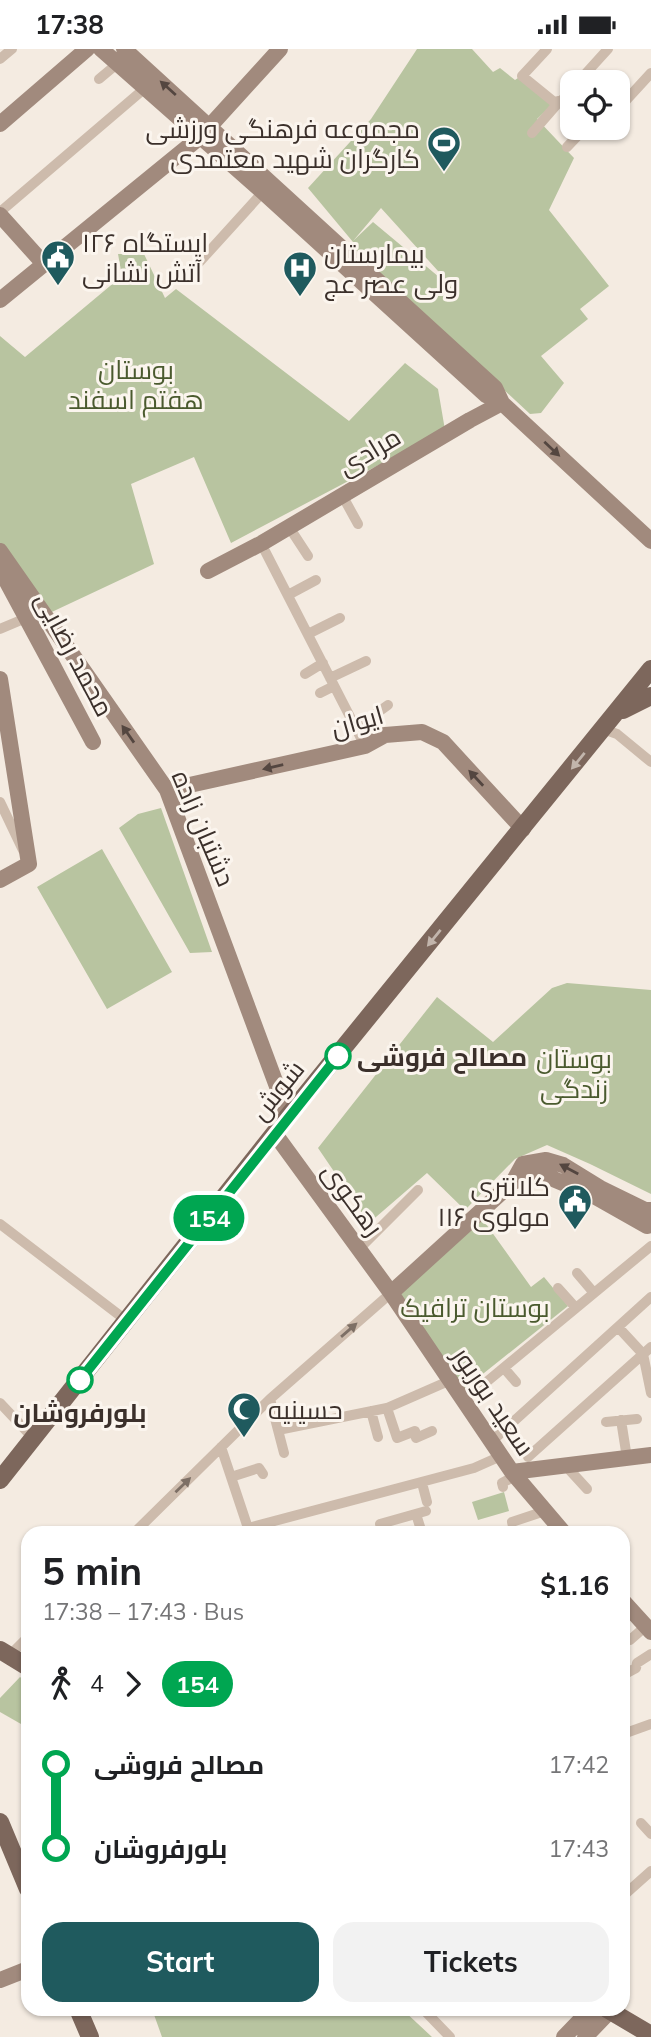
<!DOCTYPE html>
<meta charset="utf-8">
<style>
:root{--surface:#fff;--page:#f2f2f2;--text:#202124;--muted:#757577;--accent:#1f5a5e}
body{margin:0;font-family:Mulish,Cairo,sans-serif;background:var(--page);color:var(--text);height:100vh;display:flex;flex-direction:column;font-size:26px;white-space:nowrap}
*{box-sizing:border-box;margin:0}
p{font-size:23px;color:var(--muted)}
.icon{flex:none;width:38px;height:38px;fill:none;stroke:currentColor;stroke-width:2;stroke-linecap:round;stroke-linejoin:round}
.map{position:relative;flex:1;overflow:hidden}
.panel{position:absolute;left:21px;top:1477px;width:609px;height:490px;display:flex;flex-direction:column;background:var(--surface);border-radius:21px;box-shadow:0 2px 5px #0004}
.panel>*{flex:none}
.badge{padding:0 14px;border-radius:23px;font-size:24px;line-height:46px}
.buttons{position:absolute;left:560px;top:21px;display:grid;gap:14px}
.buttons a{display:grid;place-items:center;width:70px;height:70px;border-radius:14px;background:var(--surface);box-shadow:0 2px 5px #0004;font-size:35px}
.map>.badge{position:absolute;translate:-50% -50%;box-shadow:0 0 0 4px #fff}
.legs{display:flex;align-items:center;gap:10px;height:77px;padding:0 21px;font-size:23px}
.legs p{margin-inline-start:auto}
.head{display:flex;align-items:center;justify-content:space-between;height:119px;padding:0 21px}
h1{font-size:38px;font-weight:700;line-height:52px}
.primary-button{display:flex;gap:14px;margin-top:auto;padding:14px 21px}
.primary-button a{flex:1;height:80px;border-radius:21px;background:var(--accent);color:#fff;font-size:28px;font-weight:700;line-height:80px;text-align:center}
.primary-button a+a{background:var(--page);color:var(--text)}
ul{padding:0 21px;list-style:none}
li{display:flex;align-items:center;gap:24px;height:84px;font-size:26px}
li i{display:grid;place-items:center;width:10px;height:100%;margin:0 9px;background:currentColor}
li i::after{content:'';width:18px;height:18px;margin:-9px;border:5px solid;border-radius:50%;background:var(--surface)}
li p{margin-inline-start:auto}
li:first-child i{background:linear-gradient(#0000 50%,currentColor 0)}
li:last-child i{background:linear-gradient(currentColor 50%,#0000 0)}
.status{display:flex;justify-content:space-between;align-items:center;height:49px;padding:0 35px;background:var(--surface);direction:ltr}
.status svg{height:19px;fill:currentColor}
.map>svg:first-child{display:block}
</style>
<div class="status"><b>17:38</b><svg viewBox="0 0 49 12"><path d="M0 12V9h3v3zM5 12V6h3v6zM10 12V3h3v9zM15 12V0h3v12zM26 1h20v11H26zM47 4h2v5h-2z"/></svg></div>
<div class="map">
<svg width="651" height="1988" viewBox="0 0 651 1988">
<rect width="100%" height="100%" fill="#f4ebe1"/>
<!-- green -->
<path fill="#b8c4a0" fill-rule="evenodd" d="M417,0H472L493,23L500,19L515,31L518,29L552,56L537,70L574,109L549,161L609,237L580,260L588,270L541,307L564,334L541,364L530,365L349,197L353,193L308,139L371,70ZM381,159L457,243L373,173L353,192Z
M118,205H144L165,249L176,240L349,372L405,314L438,340L445,381L231,494L194,408L131,435L154,515L39,569L0,498V287L25,308L122,227Z
M161,759L212,903L190,904L119,779L138,765Z
M102,800L172,923L107,960L37,838Z
M567,934L651,941V1145L590,1115L547,1096L515,1110L465,1161L427,1124L369,1174L318,1099L437,948L493,993L552,939Z
M481,1168L531,1238L544,1228L568,1257L464,1340L396,1245Z
M504,1443L509,1462L478,1471L472,1453Z
M20,1628L28,1634V1679L0,1663V1649Z
M152,1960H402L432,1988H162Z"/>
<g fill="none" stroke-linecap="round" stroke-linejoin="round">
<!-- street -->
<path stroke="#cdbbac" stroke-width="10" d="M547,0L522,27L554,53L562,51L572,59
M0,10L12,0
M99,30L117,15
M578,33L608,0
M562,51L572,40
M618,60L651,24
M596,79L598,81L600,79
M532,84L559,53
M567,98L585,79
M0,163L144,40
M185,229L263,143
M342,446L358,475
M289,478L308,507
M265,502L365,697
M288,546L316,531
M0,580L26,569
M308,585L340,569
M305,625L323,614
M330,629L366,612
M320,644L334,637
M356,679L388,656
M603,680L617,685L651,713
M0,753L23,801
M0,1175L127,1272
M359,1200L418,1141
M577,1224L594,1244
M558,1239L576,1259
M618,1278L643,1305L651,1344
M504,1319L516,1333
M270,1350L278,1381L387,1359L451,1331
M463,1350L484,1335L651,1197
M0,1354L33,1389
M387,1359L397,1389L415,1382L416,1389L432,1382
M371,1362L378,1388
M621,1371L627,1409
M606,1373L637,1370
M278,1381L284,1404
M491,1393L651,1248
M221,1398L248,1479L474,1419L501,1407
M528,1408L651,1298
M565,1416L587,1440
M231,1428L259,1419L263,1425
M422,1434L427,1453
M503,1438L502,1434L515,1427
M416,1465L422,1484
M134,1484L270,1350L391,1244
M383,1484L380,1475L426,1462
M502,1484L514,1482L512,1473L545,1462
M630,1591L646,1577
M9,1607L28,1588
M623,1626L636,1619L637,1614L651,1605
M623,1685L651,1675
M641,1774L651,1785
M623,1847L651,1822
M423,1960L450,1988"/>
<!-- secondary -->
<path stroke="#a18a7d" stroke-width="16" d="M101,0L263,143L486,346L502,354L651,492
M124,0L495,339L502,354
M0,75L87,0
M0,166L44,215
M0,251L200,88L280,0
M0,502L167,741L288,1067
M0,520L93,693L5,525
M208,522L262,494L470,371L502,354
M0,630L29,815L0,831
M167,741L365,697L385,686L422,683L443,693L523,780
M275,1085L391,1244L512,1423L564,1484
M513,1133L539,1124L594,1147L647,1177L651,1176
M391,1244L513,1133L523,1115L546,1111L563,1116L602,1140L645,1161H651
M512,1423L651,1406
M623,1552L651,1583
M0,1931L28,1920
M564,1988L591,1960
M585,1988L610,1962"/>
<!-- primary -->
<path stroke="#7d675c" stroke-width="18" d="M623,661L651,647
M0,1431L288,1067L651,620
M0,1601L28,1618
M0,1773L28,1840
M78,1960L90,1988
M607,1960L651,1986"/>
</g>
<!-- one-way arrows -->
<defs><path id="oneway-solid" d="M-6-.8H1V-3.2L6.5 0L1 3.2V.8H-6Z" transform="scale(1.75)"/></defs>
<g fill="#544640">
<use href="#oneway-solid" transform="translate(168 39) rotate(-138)"/>
<use href="#oneway-solid" transform="translate(552 400) rotate(43)"/>
<use href="#oneway-solid" transform="translate(128 685) rotate(-125)"/>
<use href="#oneway-solid" transform="translate(273 718) rotate(167)"/>
<use href="#oneway-solid" transform="translate(476 729) rotate(-133)"/>
<use href="#oneway-solid" transform="translate(569 1120) rotate(-152)"/>
</g>
<g fill="#c2b5ac">
<use href="#oneway-solid" transform="translate(578 712) rotate(129)"/>
<use href="#oneway-solid" transform="translate(434 889) rotate(129)"/>
</g>
<g fill="#7d6f65">
<use href="#oneway-solid" transform="translate(349 1281) rotate(-41)"/>
<use href="#oneway-solid" transform="translate(183 1436) rotate(-44)"/>
</g>
<g fill="none" stroke-linecap="round" stroke-linejoin="round">
<!-- line-1 casing -->
<g stroke="#fff" stroke-width="16">
<path id="line-1" d="M80,1331L338,1007"/>
</g>
<!-- line-1 -->
<use href="#line-1" stroke="#00a651" stroke-width="10"/>
</g>
<!-- icons -->
<defs>
<g id="stadium-pin" transform="scale(1.75)"><path d="M0 17L-7.5 6A9.5 9.5 0 1 1 7.5 6Z" fill="#1f5a5e" stroke="#fbf5ee"/><path d="M0-5a6.5 5 0 1 0 0 10a6.5 5 0 1 0 0-10ZM-3.5-1.8h7v3.6h-7Z" fill="#fff"/></g>
<g id="civic-pin" transform="scale(1.75)"><path d="M0 17L-7.5 6A9.5 9.5 0 1 1 7.5 6Z" fill="#1f5a5e" stroke="#fbf5ee"/><path d="M-.6-6.5H3V-4.5H.6V-3L4-1V1h2V6H-6V1h2V-1L-.6-3ZM-1.2 2.5V6h2.4V2.5Z" fill="#fff"/></g>
<g id="hospital-pin" transform="scale(1.75)"><path d="M0 17L-7.5 6A9.5 9.5 0 1 1 7.5 6Z" fill="#1f5a5e" stroke="#fbf5ee"/><path d="M-5-5h3v3.5h4V-5h3V5h-3V1.5h-4V5h-3Z" fill="#fff"/></g>
<g id="mosque-pin" transform="scale(1.75)"><path d="M0 17L-7.5 6A9.5 9.5 0 1 1 7.5 6Z" fill="#1f5a5e" stroke="#fbf5ee"/><path d="M3.5-4.9A6 6 0 1 0 3.5 4.9A5 5 0 1 1 3.5-4.9Z" fill="#fff"/></g>
</defs>
<g fill-rule="evenodd">
<use href="#stadium-pin" x="444" y="94"/>
<use href="#civic-pin" x="58" y="208"/>
<use href="#hospital-pin" x="300" y="219"/>
<use href="#civic-pin" x="575" y="1152"/>
<use href="#mosque-pin" x="244" y="1360"/>
</g>
<!-- markers -->
<g fill="#fff" stroke="#00a651" stroke-width="3.5">
<circle cx="338" cy="1007" r="12"/>
<circle cx="80" cy="1331" r="12"/>
</g>
<g text-anchor="middle" dominant-baseline="central" stroke-width="6" stroke-linejoin="round" paint-order="stroke">
<!-- poi labels -->
<g font-size="26" fill="#3b302b" stroke="#fbf5ee" text-anchor="start">
<text x="420" y="79" text-anchor="end">مجموعه فرهنگی ورزشی<tspan x="420" dy="30">کارگران شهید معتمدی</tspan></text>
<text x="82" y="193">ایستگاه ۱۲۶<tspan x="82" dy="30">آتش نشانی</tspan></text>
<text x="324" y="204">بیمارستان<tspan x="324" dy="30">ولی عصر عج</tspan></text>
<text x="550" y="1137" text-anchor="end">کلانتری<tspan x="550" dy="30">۱۱۶ مولوی</tspan></text>
<text x="268" y="1360">حسینیه</text>
</g>
<!-- park labels -->
<g font-size="26" fill="#4a5a2e" stroke="#fbf5ee">
<text x="136" y="320">بوستان<tspan x="136" dy="30">هفتم اسفند</tspan></text>
<text x="574" y="1009">بوستان<tspan x="574" dy="30">زندگی</tspan></text>
<text x="475" y="1258">بوستان ترافیک</text>
</g>
<!-- street labels -->
<g font-size="26" fill="#3b302b" stroke="#fbf5ee">
<text transform="translate(369 402) rotate(-31)">مرادی</text>
<text transform="translate(75 605) rotate(62)">محمد رضایی</text>
<text transform="translate(357 672) rotate(-16)">ایوان</text>
<text transform="translate(204 779) rotate(67)">دشتبان زاده</text>
<text transform="translate(277 1041) rotate(-51)">شوش</text>
<text transform="translate(353 1150) rotate(54)">رهکوی</text>
<text transform="translate(494 1352) rotate(56)">سعید بوربور</text>
</g>
<!-- stop labels -->
<g font-size="26" font-weight="bold" fill="#3b302b" stroke="#fbf5ee" text-anchor="start">
<text x="357" y="1007">مصالح فروشی</text>
<text x="80" y="1363" text-anchor="middle">بلورفروشان</text>
</g>
</g>
</svg>
<div class="buttons">
<a><svg class="icon" aria-label="locate" viewBox="0 0 24 24"><circle cx="12" cy="12" r="6"/><path d="M12 2v4M12 18v4M2 12h4M18 12h4"/></svg></a>
</div>
<b class="badge" style="left:209px;top:1169px;background:#00a651;color:#fff">154</b>
<section class="panel">
<div class="head"><div><h1>5 min</h1><p>17:38 – 17:43 · Bus</p></div><b>$1.16</b></div>
<div class="legs"><svg class="icon" aria-label="walk" viewBox="0 0 24 24"><circle cx="13" cy="4" r="2"/><path d="M13 8l-2 6 4 7M11 14l-3 7M7 12l3-4h3l4 4"/></svg>4<svg class="icon" aria-label="forward" viewBox="0 0 24 24"><path d="M9 5l7 7-7 7"/></svg><b class="badge" style="background:#00a651;color:#fff">154</b></div>
<ul>
<li><i style="color:#00a651"></i><b>مصالح فروشی</b><p>17:42</p></li>
<li><i style="color:#00a651"></i><b>بلورفروشان</b><p>17:43</p></li>
</ul>
<div class="primary-button"><a>Start</a><a>Tickets</a></div>
</section>
</div>
